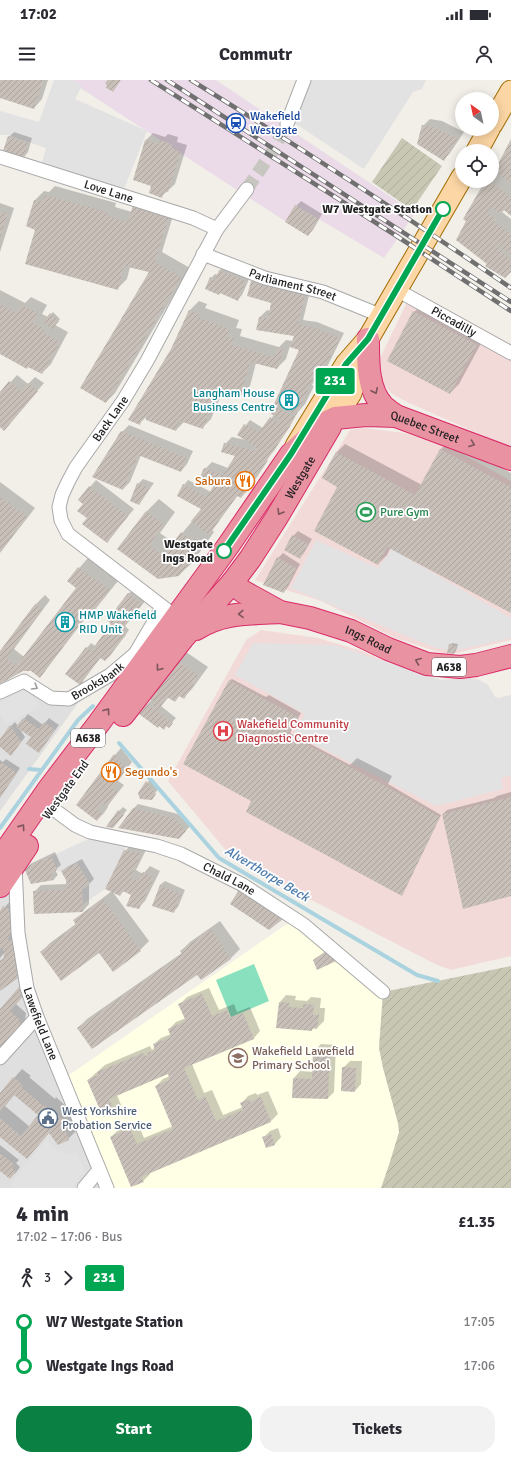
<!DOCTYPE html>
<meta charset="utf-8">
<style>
:root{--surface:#fff;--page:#f2f2f3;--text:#2b2b33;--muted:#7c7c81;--accent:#0b8043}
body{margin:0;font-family:Signika,sans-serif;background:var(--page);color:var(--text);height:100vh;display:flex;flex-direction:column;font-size:15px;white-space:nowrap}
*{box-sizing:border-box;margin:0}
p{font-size:13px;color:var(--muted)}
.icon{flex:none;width:22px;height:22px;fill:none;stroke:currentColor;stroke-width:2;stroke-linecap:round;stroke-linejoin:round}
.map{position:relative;height:1108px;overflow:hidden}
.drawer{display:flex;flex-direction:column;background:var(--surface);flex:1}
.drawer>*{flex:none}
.badge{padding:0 8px;border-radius:3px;font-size:14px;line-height:26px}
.needle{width:26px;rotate:327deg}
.tools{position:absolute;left:455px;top:12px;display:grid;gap:8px}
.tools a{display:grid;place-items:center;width:44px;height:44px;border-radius:50%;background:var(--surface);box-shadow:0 2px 10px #0003;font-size:20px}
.map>.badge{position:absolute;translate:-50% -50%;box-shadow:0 0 0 2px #fff}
.legs{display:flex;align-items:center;gap:6px;height:44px;padding:0 16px;font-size:13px}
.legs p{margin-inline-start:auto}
.summary{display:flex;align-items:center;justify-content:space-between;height:68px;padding:0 16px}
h1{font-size:22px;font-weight:700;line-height:30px}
.action{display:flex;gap:8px;margin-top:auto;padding:8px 16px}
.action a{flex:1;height:46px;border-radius:16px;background:var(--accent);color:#fff;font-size:16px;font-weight:700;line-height:46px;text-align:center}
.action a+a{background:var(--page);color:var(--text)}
ul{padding:0 16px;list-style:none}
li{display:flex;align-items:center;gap:14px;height:44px;font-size:15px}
li i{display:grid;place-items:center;width:6px;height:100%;margin:0 5px;background:currentColor}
li i::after{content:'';width:10px;height:10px;margin:-5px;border:3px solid;border-radius:50%;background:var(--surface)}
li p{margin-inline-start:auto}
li:first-child i{background:linear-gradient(#0000 50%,currentColor 0)}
li:last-child i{background:linear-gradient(currentColor 50%,#0000 0)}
.status{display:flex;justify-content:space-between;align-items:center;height:28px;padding:0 20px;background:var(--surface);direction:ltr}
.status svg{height:11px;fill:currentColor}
header{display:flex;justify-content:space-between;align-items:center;height:52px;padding:0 16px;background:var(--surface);font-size:18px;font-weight:700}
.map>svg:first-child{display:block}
</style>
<div class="status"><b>17:02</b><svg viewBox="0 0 49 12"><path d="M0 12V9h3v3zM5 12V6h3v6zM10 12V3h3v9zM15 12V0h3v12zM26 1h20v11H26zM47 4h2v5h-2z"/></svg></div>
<header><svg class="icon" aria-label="menu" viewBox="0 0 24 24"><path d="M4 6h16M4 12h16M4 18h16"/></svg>Commutr<svg class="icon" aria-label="person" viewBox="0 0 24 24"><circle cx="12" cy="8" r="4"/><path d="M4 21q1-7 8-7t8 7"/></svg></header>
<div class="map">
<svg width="511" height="1108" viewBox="0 0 511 1108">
<defs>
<pattern id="construction-furrows" width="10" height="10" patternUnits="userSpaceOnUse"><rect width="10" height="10" fill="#c7c7b4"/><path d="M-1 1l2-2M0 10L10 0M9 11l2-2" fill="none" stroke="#abab9a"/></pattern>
<pattern id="building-hatch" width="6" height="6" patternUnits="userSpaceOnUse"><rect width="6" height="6" fill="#c7bfb8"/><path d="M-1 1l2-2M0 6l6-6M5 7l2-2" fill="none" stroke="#aba49e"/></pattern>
</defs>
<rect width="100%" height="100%" fill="#f2efe9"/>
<!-- residential -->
<path fill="#e0dfdf" d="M24,601L78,623L0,731V612Z
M0,779L15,784L27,908L107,1108H0Z"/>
<!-- commercial -->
<path fill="#f2dad9" d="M413,210L511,264V368L409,323L392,314L383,304L379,292V280Z
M364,348L404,353L448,366L511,401V560L448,575L395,558L321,521L255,500L350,350Z
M261,550L318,558L362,571L420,598L441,600L468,598L479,600L488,605L495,617L499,618L511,615V876L451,890L435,884L234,780L168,701L246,560Z"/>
<!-- education -->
<path fill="#ffffe5" d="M294,839L383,912L379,968L383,988L398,1043L399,1052L397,1065L381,1108H107L62,1000Z"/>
<!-- railway -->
<path fill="#ebdbe8" d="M68,0H108L105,3L107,6L106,8L112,12L121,0H216L415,133L384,178L319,139L308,156Z"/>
<!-- construction -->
<path fill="url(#construction-furrows)" d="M402,58L442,86L412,130L372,102Z
M511,886V1108H381L389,1085L399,1052L398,1043L383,988L379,968L383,912Z"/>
<!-- pitch -->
<path fill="#88e0be" d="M254,884L269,921L231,937L216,900Z"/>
<!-- parking -->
<path fill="#e2e2e2" d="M54,0H71L82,6L75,19L147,51L124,109L42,83L46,68L8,55H0V31L39,42Z
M310,0H426L422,9L413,12L364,89L293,42Z
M316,460L378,488L392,469L511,538V558L452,571L433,567L291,508Z
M253,563L334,565L441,600L468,598L479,600L488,605L495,617L499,618L511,615V695L501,698L503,709L436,726L294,654L305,634L235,595Z
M22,611L28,612L40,626L6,644L0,634V623Z
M91,758L127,765L105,809L83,824L82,809L90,804L77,783L58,792L51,776Z
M47,1059L56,1071L71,1075L77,1072L85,1092L72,1108H13L10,1105Z"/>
<!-- shadow -->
<path fill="#0003" fill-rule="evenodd" d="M0,0H48L42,19L34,28L0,17Z
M430,39L442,41L464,52L450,73L443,80L423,46Z
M14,52L32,58L28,72L24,77L9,57Z
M153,53L165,57L168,54L178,57L177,62L187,65L175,104L162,116L152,105L134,100L146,60Z
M511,61V134L505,129L502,132L511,139V191L488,184L486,101H492V94L496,90Z
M55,106L116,123L115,127L132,132L175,129L162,172L190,188L115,313L106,322L150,192L130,187L127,199L118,208L36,149L35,120L44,111L49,112Z
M301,121L322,134L313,150L308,155L286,141L296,126Z
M0,123L14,128L0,172Z
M224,186L250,197L242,215L238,219L220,212L211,198L215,194L218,195L220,190Z
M259,195L311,207L303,240L317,242L344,253L326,289L319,296L317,295L312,305L314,306L305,324L298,332L274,371L267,378V381L269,379L248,410L241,417L238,415L212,450L214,452L192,483L179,495L118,469L147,431L159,419L175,432L160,453L174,463L203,428L184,405L188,400L211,412L216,405L205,389L212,382L228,388L236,375L225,364L232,357L246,360L238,355L250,340L263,348L274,335L300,270L290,266L286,279L277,288L256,283L250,306L241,315L224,309L211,339L202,348L185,341L176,350L148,335L139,344L190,230L199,221L207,224L205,228L239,240L236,248L242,249L240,256L279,267L286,260L293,261L296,255L257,249L260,237L267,230L270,231L272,223L252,202Z
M0,210L25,223L31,217L47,225L42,234L48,237L53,232L60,239L55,245L68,252L51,284L42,293L0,273Z
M423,223L485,256L459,304L450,313L414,232Z
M17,295L28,304L35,297L44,303L4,350L0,346V314Z
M129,345L193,371L187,384L181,391L141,375L130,402L123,409L122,352Z
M450,360L511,393V532L391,467L387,475L378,484L339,406L336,373L345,364L422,405L441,369Z
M143,399L154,403L139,423L138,404Z
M96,400L134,429L107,462L88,438L84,424L90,407Z
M0,402L35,428L0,473Z
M298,451L312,459L304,473L300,478L285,469L293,456Z
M283,473L300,484L288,507L284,512L264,504L278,478Z
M88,478L118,501L97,527L87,536L48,587L39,596L31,590H22L0,603V572L36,524L45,515L50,520L14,569L24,577L77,507L68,501Z
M133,510L146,520L125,546L129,550L110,576L105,580L101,577L84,599L67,593L91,563L95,566L113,543L128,514Z
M452,563L458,564L456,571L454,573L450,565Z
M186,572L208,587L192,609L183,618L180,615L175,621L169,617L161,626L176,638L168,647L167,645L164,648L140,633L152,619L177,581Z
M232,599L266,617L269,615L301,633L290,653L350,685L357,678L392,696L388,704L441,735L403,813L255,717L230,600Z
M28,634L43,645L49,638L59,645L43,667L32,657L19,648L25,657L15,670L0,666V660L11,646L15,642L18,646Z
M121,668L132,682L118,701L124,705L107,726L108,727L104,733L97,740L77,725L115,675Z
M6,679L20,688L0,718V680L3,682Z
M151,698L160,709L159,710L158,709L153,716L139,713Z
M511,712V815L443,734L447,730L494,718L497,716Z
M138,724L178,734L190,746L184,753L133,729Z
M123,727L127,730L117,742L119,731Z
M132,764L148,766L136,790L143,794L150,786L160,791L145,821L138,828L133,815L124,811L120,815L112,811L149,861L140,870L113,891L99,872H41L50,863L77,843L75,841L84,832L112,811L125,771Z
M55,772L61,785L55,790L58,795L54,799L26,789L30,784Z
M82,779L94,799L89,804V824L83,831L34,812L41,805L67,804V800L62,791L67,787Z
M165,801L185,810L178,827L174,831L153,825L160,805Z
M11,820L24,890L0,910V881L5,877L4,873L0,878V833Z
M220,841L240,869L231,878L201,899L197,894L78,948L87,939L182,873L181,871L190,862Z
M26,901L29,910L16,924L26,933L25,940L0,966V931Z
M209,908L219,930L234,924L237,932L250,927L260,951L254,958L192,984L204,1013L212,1010L223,1035L243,1027L242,1023L248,1016L256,1013L257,1015L268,1011L278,1034L271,1041L149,1093L150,1094L143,1101L111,1057L118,1050L137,1042L144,1058L173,1046L156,1006L163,999L170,996L168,993L117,1015L121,1025L114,1032L88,1000L105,985L150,966L152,970L155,967L154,964L161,958L171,954L169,949L176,942L186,938L180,924L187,917Z
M286,915L296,916L295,920L307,921L311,917L321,918L320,928H325L324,941L317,948H314L312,950L280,922Z
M321,964L336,965L334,1012L328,1018L294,998L300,991L314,992V971Z
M350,981H362L361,1004L355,1011L343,988Z
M22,989L31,996L29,997L55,1019L56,1017L69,1029L77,1050L68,1059L49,1053L27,1077L0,1056V1014ZM15,1014L40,1035L30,1047L5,1026Z
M278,1048L281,1057L275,1064L267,1067L263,1058L270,1051Z
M0,1065L19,1080L16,1083L20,1087L15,1094L0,1090Z"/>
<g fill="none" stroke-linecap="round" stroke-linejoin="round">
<!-- stream -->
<path stroke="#aad3df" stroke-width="4" d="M119,663L219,778L417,895L438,901
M29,689L41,690
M0,748L78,640L93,626"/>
</g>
<!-- building -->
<path fill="url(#building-hatch)" d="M0,0H43L34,29L0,18Z
M108,0H121L113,12L106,8L107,6L105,3Z
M422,45L435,48L458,59L444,81L417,64Z
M8,56L28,63L24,78L3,71Z
M511,59V103L494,92Z
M145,60L159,64L160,60L172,64L171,69L181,72L168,112L164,111L162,118L149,113L151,106L133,100Z
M485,101H490L511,117V136L504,130L500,134L491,127L487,133L496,139L494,142L511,154V175L489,158L510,179L509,180L511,182V192L505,198L485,186L487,184L456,160L466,141L463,139Z
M45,115L107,132V136L128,142L133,125L169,136L155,182L181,197L106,323L80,308L149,192L124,186L118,210L25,184L35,150L26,146L34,120L43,121Z
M295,125L319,139L308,156L285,142Z
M0,132L8,134L0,158Z
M219,190L246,201L238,221L220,213L219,215L205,209L210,197L215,200Z
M251,201L305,214L298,244L312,247L340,258L319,297L315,295L296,335L274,324L299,270L290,267L294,256L256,250L259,237L268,238L271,223L247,216Z
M0,224L17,233L22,225L38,234L33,243L44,249L43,252L60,262L42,294L28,287L27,289L0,274Z
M189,230L198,233L197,237L230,249L227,257L234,258L232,265L274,277L277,269L284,270L277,289L250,282L241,316L219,308L203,349L180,341L176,351L146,340V338L143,337L140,345L128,340L171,269Z
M413,231L477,265L450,314L387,281Z
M50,233L59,241L52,249L43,242Z
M9,301L21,311L28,303L38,311L4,351L0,347V312Z
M275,326L295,337L289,348L241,418L237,416L209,455L191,441L201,429L177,416L183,404L207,417L214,405L199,399L204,388L223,395L235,376L221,372L224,363L255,371L257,368L237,355L244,344L259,352L270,337L278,342L280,339L271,334Z
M121,351L187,378L181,392L138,375L123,410L92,397Z
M440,369L511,407V533L387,467L378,485L314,451L337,407L322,398L336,372L415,415Z
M137,403L150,408L139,425L130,421Z
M89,406L128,436L107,463L82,444L87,438L77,431L83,424L78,420Z
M0,417L27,437L0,472Z
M146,431L164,445L149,465L163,476L181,452L190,459L192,457L202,465L179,496L158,499L117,469Z
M292,455L308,464L300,479L284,470Z
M277,477L296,488L284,513L263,505Z
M78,487L110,510L88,538L86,536L40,598L31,591H23L0,604V571L35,524L42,529L6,579L16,586L76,508L67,501Z
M128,513L142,524L121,551L126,555L105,581L100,578L80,605L65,594L86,567L91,571L111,544L107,540Z
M449,564L456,566L454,574L447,573Z
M176,580L199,596L184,619L179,616L175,622L167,617L158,631L154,628L155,627L152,625L155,622L150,619Z
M229,600L298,637L287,654L384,705L440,737L402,816L246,732L251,721L183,684Z
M147,624L173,643L169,648L166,646L164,650L159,646L158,648L139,634Z
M23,638L39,649L44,642L55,650L39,673L26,664L31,657L16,647Z
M10,645L21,662L11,676L0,667V659Z
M114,674L126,689L112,708L118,712L107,727L102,723L97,730L102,734L97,741L76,725Z
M1,682L17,693L0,717V684Z
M146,701L156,714L152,720L140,719L138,713Z
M511,717V816L463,829L442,734Z
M133,728L174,738L186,751L179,759L118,748Z
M118,730L124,735L113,748L106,747Z
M124,770L142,773L130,797L138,801L143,792L154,798L139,829L126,826L131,815L123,811L120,816L105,809Z
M51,776L57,790L51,793L54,800L31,804L24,788Z
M77,783L90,804L82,809L83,832L34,834L33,811L67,810L66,800L61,791Z
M160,805L181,815L174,833L152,826Z
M239,810L283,839L269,850L230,824Z
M103,819L141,871L113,892L99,873L61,901L40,872L76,845L73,840Z
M3,826L12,831L13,850L7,860L12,859L18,898L0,911V881L4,880L3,866L0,871V831Z
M211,849L231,879L201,900L197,895L92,969L77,948L182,874L180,871Z
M326,871L336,881L317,890L313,880Z
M19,907L22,917L10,931L20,940L19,948L0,967V929Z
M202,914L212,936L227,930L230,938L243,933L254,959L184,988L198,1020L205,1016L216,1041L243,1030L240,1023L249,1019L250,1022L261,1017L271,1042L141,1097L144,1102L131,1107L110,1057L130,1048L137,1064L173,1049L155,1006L170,1000L168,994L109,1019L115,1033L103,1037L87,1000L98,995L97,992L143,973L145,976L148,975L147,973L155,970L153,964L171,957L168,949L186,941L178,924Z
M279,922L289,923V927L303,928V924L314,925L313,935H319L317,949L312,948V951L276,948Z
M313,971H330L328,1019L292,1018L293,998L312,999Z
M342,987L356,988L355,1012L341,1011Z
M13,997L23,1005L21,1007L45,1027L46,1026L61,1038L69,1060L58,1065L49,1053L27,1079L0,1057V1038L21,1056L38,1035L14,1015L0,1031V1013Z
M271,1054L275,1065L266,1068L262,1057Z
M0,1073L15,1085L12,1088L16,1092L10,1099L0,1091Z"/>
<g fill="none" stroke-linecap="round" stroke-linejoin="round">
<!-- street-tunnel -->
<path stroke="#c8c6c1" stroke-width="13" stroke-dasharray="13 6" stroke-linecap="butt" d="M247,109L272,72L287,44"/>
<!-- street casing -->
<g stroke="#a9a9a9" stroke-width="15">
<g id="street">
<path d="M287,44L304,0"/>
<path id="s1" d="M0,77L193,138L217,149"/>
<path id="s2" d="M203,174L265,198L323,212L382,236"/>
<path id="s3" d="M397,210L511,273"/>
<path id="s4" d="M176,537L68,454L61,440L59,427L62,415L68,402L76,387L123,321L147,281L217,149L247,109"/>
<path d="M135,574L162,528"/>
<path id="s5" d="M0,612L24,601L51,618L69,619L110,595L135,574L150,572"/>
<path id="s6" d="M52,728L75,745L90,752L157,766L181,774L243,805L304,845L383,912"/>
<path id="s7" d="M15,785L18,853L27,908L37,937L107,1108"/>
<path d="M0,978L37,937"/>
<path d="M84,1108L99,1090"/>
</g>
</g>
<!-- primary casing -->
<g stroke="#a06b00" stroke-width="23">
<path id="primary" d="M492,44L511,11
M477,71L489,49
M335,338L351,313L366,267
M296,366L346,284L368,259L462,97"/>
</g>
<!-- highway casing -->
<g stroke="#dc2a67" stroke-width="24">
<g id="highway">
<path d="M368,259C368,281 367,309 383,326C387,330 392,333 396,336"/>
<path id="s8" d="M232,503L242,511L280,532L310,538L351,551L388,569L427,584L460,587L476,585L511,576"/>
<path d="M196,549C223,532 249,534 280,532"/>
<path id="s9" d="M123,635L183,558L232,503L250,479L277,437L330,347"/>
<path id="s10" d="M0,779L48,710L99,643L228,466L291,374L325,343L335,338L366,335L396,336L511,379"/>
<path d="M0,806L27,766"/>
</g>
</g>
<!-- street -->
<use href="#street" stroke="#fff" stroke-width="13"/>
<!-- primary -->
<use href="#primary" stroke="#fcd6a4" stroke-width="21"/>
<!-- highway -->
<use href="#highway" stroke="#e892a2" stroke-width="22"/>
<!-- rail casing -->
<g stroke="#707070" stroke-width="4.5">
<path id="rail" d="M151,0L395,155L511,231
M167,0L511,222
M191,0C299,67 406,136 511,208"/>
</g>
<!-- rail -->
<use href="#rail" stroke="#fff" stroke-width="3" stroke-dasharray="9" stroke-linecap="butt"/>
</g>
<!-- one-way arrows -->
<defs><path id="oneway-chevron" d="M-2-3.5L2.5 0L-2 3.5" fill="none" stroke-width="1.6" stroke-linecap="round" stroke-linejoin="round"/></defs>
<g stroke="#7b545c">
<use href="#oneway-chevron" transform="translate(375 311) rotate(65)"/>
<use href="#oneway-chevron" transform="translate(472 364) rotate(20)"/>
<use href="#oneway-chevron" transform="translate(280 432) rotate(121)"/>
<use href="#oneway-chevron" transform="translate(241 534) rotate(178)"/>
<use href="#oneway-chevron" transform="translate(418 581) rotate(-159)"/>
<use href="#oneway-chevron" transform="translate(159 588) rotate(128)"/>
<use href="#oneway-chevron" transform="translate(107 631) rotate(-54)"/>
<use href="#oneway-chevron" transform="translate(22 747) rotate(-55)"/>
</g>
<use stroke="#9c9c9c" href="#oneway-chevron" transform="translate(35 607) rotate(31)"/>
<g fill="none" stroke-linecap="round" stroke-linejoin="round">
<!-- line-1 casing -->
<g stroke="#fff" stroke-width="9">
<path id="line-1" d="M224,471L291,374L346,284L368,259L443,129"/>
</g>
<!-- line-1 -->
<use href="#line-1" stroke="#00a651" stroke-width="6"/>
</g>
<!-- icons -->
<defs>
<g id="station-ring" transform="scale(1)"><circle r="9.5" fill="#fff" stroke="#1a4fb4" stroke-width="1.5"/><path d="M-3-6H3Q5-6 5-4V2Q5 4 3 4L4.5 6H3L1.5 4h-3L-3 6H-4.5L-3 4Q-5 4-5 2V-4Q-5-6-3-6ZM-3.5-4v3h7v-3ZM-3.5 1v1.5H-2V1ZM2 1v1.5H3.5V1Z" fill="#1a4fb4"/></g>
<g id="building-ring" transform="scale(1)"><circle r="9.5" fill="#fff" stroke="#0f9aa8" stroke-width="1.5"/><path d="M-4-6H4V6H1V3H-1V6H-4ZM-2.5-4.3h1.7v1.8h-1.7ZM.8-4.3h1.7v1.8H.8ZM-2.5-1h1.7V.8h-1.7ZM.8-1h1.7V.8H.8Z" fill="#0f9aa8"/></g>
<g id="restaurant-ring" transform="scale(1)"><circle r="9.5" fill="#fff" stroke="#e8710a" stroke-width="1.5"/><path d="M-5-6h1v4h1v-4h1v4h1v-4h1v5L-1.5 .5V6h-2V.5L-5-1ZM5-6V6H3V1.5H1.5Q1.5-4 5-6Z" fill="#e8710a"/></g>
<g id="stadium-ring" transform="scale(1)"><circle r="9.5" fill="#fff" stroke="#2e9e5b" stroke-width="1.5"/><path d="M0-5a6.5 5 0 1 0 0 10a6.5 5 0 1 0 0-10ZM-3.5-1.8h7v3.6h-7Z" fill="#2e9e5b"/></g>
<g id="hospital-ring" transform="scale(1)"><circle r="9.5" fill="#fff" stroke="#e0444e" stroke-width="1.5"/><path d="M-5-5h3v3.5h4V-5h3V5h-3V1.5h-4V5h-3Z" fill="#e0444e"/></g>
<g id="school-ring" transform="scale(1)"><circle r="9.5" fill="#fff" stroke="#8d6e63" stroke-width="1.5"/><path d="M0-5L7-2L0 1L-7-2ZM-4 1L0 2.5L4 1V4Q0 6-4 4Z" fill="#8d6e63"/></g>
<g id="civic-ring" transform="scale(1)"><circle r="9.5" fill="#fff" stroke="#5c6f8a" stroke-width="1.5"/><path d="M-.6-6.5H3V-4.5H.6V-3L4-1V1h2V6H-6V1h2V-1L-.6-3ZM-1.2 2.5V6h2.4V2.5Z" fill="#5c6f8a"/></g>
</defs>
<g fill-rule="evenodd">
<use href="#station-ring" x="236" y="43"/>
<use href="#building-ring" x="289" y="320"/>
<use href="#restaurant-ring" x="245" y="401"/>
<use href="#stadium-ring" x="366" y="432"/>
<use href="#building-ring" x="65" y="542"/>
<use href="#hospital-ring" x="223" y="651"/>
<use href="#restaurant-ring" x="111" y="692"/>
<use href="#school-ring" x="238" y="978"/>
<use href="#civic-ring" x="48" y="1038"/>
</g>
<!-- markers -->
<g fill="#fff" stroke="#00a651" stroke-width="2">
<circle cx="443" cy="129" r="7"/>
<circle cx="224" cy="471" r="7"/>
</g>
<g text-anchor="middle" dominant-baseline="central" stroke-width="3.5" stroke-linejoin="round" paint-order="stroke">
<!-- shield labels -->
<g fill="#fff" stroke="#646464" stroke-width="1">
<rect x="432" y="578" width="34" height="18" rx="3"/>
<rect x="71" y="649" width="34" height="18" rx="3"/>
</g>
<g font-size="11" font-weight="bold" fill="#222">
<text x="449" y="587">A638</text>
<text x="88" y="658">A638</text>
</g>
<!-- transit labels -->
<g font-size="12" fill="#164399" stroke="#fff" text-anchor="start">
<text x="250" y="36">Wakefield<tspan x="250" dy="14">Westgate</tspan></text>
</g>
<!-- street labels -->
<g font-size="12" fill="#222" stroke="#fff">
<text stroke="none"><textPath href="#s1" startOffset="114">Love Lane</textPath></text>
<text stroke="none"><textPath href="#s2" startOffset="95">Parliament Street</textPath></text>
<text stroke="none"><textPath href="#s3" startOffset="65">Piccadilly</textPath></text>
<text stroke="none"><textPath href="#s4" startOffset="268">Back Lane</textPath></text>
<text stroke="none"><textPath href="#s10" startOffset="648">Quebec Street</textPath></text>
<text stroke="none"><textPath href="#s9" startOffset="297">Westgate</textPath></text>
<text stroke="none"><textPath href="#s8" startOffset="149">Ings Road</textPath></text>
<text stroke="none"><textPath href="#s5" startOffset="110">Brooksbank</textPath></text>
<text transform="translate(66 710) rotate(-54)">Westgate End</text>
<text stroke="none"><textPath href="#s6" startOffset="193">Chald Lane</textPath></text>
<text stroke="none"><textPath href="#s7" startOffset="162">Lawefield Lane</textPath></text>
</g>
<!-- stop labels -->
<g font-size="12" font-weight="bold" fill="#222" stroke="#fff" text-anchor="end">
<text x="432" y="129">W7 Westgate Station</text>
<text x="213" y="464">Westgate<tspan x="213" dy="14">Ings Road</tspan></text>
</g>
<!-- culture labels -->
<g font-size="12" fill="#0d838f" stroke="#fff" text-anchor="end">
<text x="275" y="313">Langham House<tspan x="275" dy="14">Business Centre</tspan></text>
<text x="79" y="535" text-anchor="start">HMP Wakefield<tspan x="79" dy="14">RID Unit</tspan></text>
</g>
<!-- food labels -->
<g font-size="12" fill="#c56008" stroke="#fff" text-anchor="end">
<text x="231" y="401">Sabura</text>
<text x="125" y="692" text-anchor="start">Segundo's</text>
</g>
<!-- leisure labels -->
<g font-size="12" fill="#27864d" stroke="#fff" text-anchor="start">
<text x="380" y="432">Pure Gym</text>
</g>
<!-- health labels -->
<g font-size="12" fill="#be3a42" stroke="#fff" text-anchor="start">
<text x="237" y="644">Wakefield Community<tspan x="237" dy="14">Diagnostic Centre</tspan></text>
</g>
<!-- education labels -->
<g font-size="12" fill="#785e54" stroke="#fff" text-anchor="start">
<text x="252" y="971">Wakefield Lawefield<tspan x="252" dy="14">Primary School</tspan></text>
</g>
<!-- service labels -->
<g font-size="12" fill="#4e5e75" stroke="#fff" text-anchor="start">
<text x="62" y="1031">West Yorkshire<tspan x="62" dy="14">Probation Service</tspan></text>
</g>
<!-- water labels -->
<g font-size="13" font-style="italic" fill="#4a7aab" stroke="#fff">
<text transform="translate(267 794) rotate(31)">Alverthorpe Beck</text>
</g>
</g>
</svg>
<div class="tools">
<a><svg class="needle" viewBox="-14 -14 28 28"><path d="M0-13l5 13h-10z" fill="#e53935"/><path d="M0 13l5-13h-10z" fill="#7c7c81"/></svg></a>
<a><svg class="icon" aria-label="locate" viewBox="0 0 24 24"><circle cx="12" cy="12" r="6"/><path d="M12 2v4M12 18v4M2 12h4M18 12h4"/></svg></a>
</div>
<b class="badge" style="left:335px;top:301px;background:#00a651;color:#fff">231</b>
</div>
<section class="drawer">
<div class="summary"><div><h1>4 min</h1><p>17:02 – 17:06 · Bus</p></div><b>£1.35</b></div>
<div class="legs"><svg class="icon" aria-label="walk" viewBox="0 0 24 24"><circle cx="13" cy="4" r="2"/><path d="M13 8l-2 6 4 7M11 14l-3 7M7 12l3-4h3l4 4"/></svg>3<svg class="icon" aria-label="forward" viewBox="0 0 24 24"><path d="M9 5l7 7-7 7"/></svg><b class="badge" style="background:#00a651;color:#fff">231</b></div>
<ul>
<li><i style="color:#00a651"></i><b>W7 Westgate Station</b><p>17:05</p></li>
<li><i style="color:#00a651"></i><b>Westgate Ings Road</b><p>17:06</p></li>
</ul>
<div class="action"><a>Start</a><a>Tickets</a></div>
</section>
